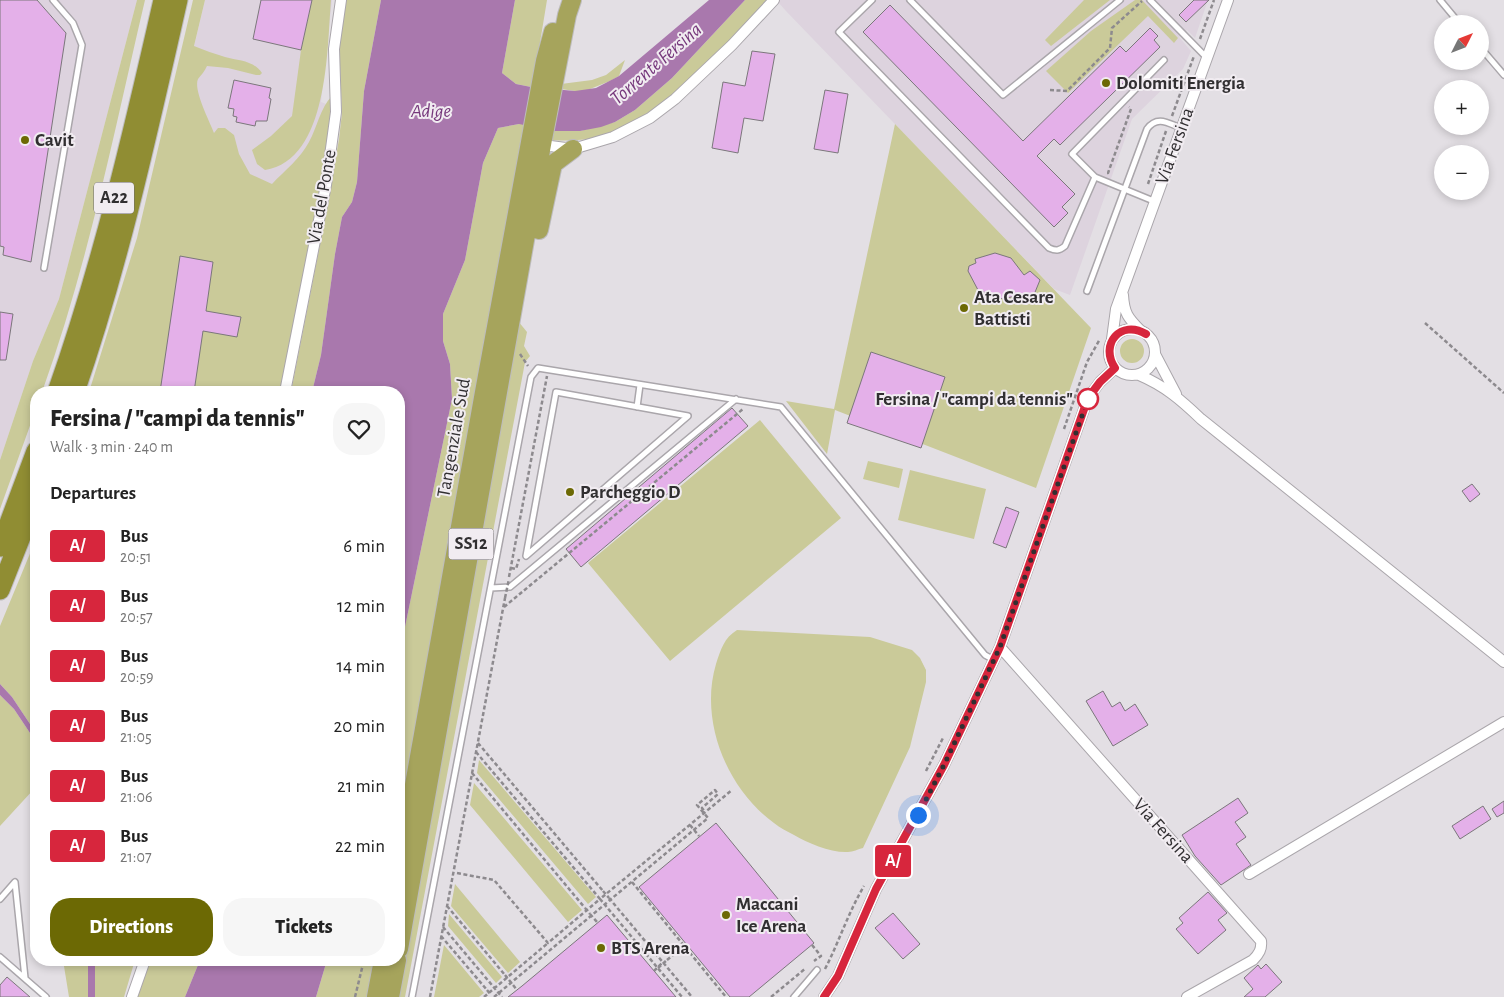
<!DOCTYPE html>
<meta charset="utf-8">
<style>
:root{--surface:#fff;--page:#f6f6f6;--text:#222;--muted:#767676;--accent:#6c6904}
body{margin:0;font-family:"Alegreya Sans",sans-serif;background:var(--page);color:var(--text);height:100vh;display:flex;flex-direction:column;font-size:19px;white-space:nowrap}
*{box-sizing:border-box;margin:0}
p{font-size:16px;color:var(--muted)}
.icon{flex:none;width:28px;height:28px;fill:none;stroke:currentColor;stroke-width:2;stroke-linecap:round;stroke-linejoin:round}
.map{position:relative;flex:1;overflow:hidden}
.side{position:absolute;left:30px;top:386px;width:375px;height:580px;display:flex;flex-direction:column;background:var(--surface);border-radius:20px;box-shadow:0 2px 8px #0003}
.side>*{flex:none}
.badge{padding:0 10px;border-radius:4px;font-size:18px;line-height:32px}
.needle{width:32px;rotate:48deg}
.tools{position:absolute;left:1434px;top:15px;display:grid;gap:10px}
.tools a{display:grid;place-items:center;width:55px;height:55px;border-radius:50%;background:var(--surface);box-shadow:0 2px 8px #0003;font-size:25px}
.you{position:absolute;width:25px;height:25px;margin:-12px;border:4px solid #fff;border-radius:50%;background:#1a73e8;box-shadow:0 0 0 8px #1a73e833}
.map>.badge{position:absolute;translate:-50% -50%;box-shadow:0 0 0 2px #fff}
h2{padding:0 20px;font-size:19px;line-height:45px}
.round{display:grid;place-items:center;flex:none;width:52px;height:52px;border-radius:20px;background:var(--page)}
.summary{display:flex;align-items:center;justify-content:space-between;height:85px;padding:0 20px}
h1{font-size:24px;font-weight:800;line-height:38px}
.primary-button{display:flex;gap:10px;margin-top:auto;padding:10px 20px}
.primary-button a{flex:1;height:58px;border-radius:20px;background:var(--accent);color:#fff;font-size:20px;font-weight:800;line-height:58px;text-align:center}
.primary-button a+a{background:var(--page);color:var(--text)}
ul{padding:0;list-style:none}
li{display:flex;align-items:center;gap:15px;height:60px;padding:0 20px}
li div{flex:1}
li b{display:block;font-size:19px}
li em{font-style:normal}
li .badge{min-width:55px;font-weight:700;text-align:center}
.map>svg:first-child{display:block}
</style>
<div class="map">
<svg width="1504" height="997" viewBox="0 0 1504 997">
<rect width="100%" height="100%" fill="#e3dfe4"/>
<!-- built -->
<path fill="#ddd3de" d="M0,0H137L59,299L33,361L0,460Z
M205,0H332L321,102L334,107L325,185L93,392L192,55Z
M780,0H1208L1195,38L1187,30L1179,37L1191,51L1183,69L1132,119L1070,295L1054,289L786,11L778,2Z"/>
<!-- green -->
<path fill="#caca99" d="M137,0H145C114,132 88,265 42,392H36V409L0,509V460L33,361L59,299Z
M193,0H205L194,46C204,50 215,54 225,57C239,61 253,60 262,73L260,75H256L228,68L207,66C205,71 201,75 198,79C193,90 210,122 214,133L218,128H225L234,135L239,154L250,174L272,184C285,170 300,159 309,142C317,128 320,108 332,96L333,97L325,185L283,392H89L137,238Z
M312,0H331C327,48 329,160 265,170L257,164L252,150L271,136L292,116L301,50Z
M346,0H381L364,91L357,182L352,202L342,217L335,254L321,355L312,392H291L327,209L339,139L342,113L339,41Z
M515,0H547L534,79L531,87L516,84L502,73Z
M745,0H771C726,43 661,119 601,136C584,141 568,141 551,140L554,131H580L615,122L635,110L672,78Z
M1084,0H1110L1051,46L1045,40Z
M1135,0H1142L1178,38L1174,43L1148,16L1068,93L1046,71L1091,31Z
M625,60L619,76L610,81L585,91H575L561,89V84L592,80L606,75Z
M519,124H525L399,830V656L452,399L450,364L443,341V314L465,260L483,163L498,128Z
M895,124L1091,328L1036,488L835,410L827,454L786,401L834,409Z
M518,321L527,332L524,346L530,356L525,362L523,373L405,997H397Z
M1120 351a12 12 0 1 1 24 0a12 12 0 1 1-24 0Z
M760,420L841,518L670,661L588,563Z
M868,461L903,469L899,488L863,479Z
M910,470L986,489L974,539L898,520Z
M36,539V733L12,697L0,684V626Z
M737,630L870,637L912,650L920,658L926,670V682L910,747L863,848C858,849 853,852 848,852C831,853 808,843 794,835C787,831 780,828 774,823C727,789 699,721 716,664C721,649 724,638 737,630Z
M0,695L14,709L36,742V799L34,789L0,826Z
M479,760L596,897L588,904L477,773Z
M474,783L582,910L568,922L470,805Z
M455,884L520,962L508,973L451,906Z
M449,914L502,977L496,983L448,926Z
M444,945L484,993L479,997H434Z
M63,960H88V997H69Z
M95,960H135L124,997H95Z
M148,960H200L185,997H135Z
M327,960H376L369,997H316Z"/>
<!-- water -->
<path fill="#a978ad" d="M381,0H515L502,73L516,84L531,87L575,91L596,88L619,76L709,0H745L672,78L635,110L615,122L601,127L580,131H554L519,124L498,128L483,163L465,260L443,314V341L450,364L452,399L399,656V392H312L321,355L335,254L342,217L352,202L357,182L364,91Z
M0,684L12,697L36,733V742L14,709L0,695Z
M88,960H95V997H88Z
M200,960H327L316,997H185Z"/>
<!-- building -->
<path fill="#e4b0e9" stroke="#7b777b" d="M0,0H37L66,33L31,262L3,255L4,247L0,246Z
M261,0H312L301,50L253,39Z
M1194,0H1209L1186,22L1179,15Z
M890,5L1023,141L1120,46L1126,52L1150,28L1158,36L1154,40L1160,47L1060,145L1054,139L1037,156L1075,194L1062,207L1068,213L1054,227L863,32Z
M752,51L775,54L763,121L744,118L738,153L712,148L723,82L745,86Z
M234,80L271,88L269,98L271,99L267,121H256L255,126L236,122L237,117L233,116L234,109L228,108Z
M825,90L848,94L838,153L814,149Z
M995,253L1011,258L1024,275L1030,271L1040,280L1031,302L1019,295L1003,299L978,290L968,271L969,266L976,263L975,259Z
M180,256L213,262L206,311L241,317L237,337L203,331L194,392H160Z
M0,312L13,314L6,360H0Z
M871,352L945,377L921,448L847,423Z
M732,408L748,426L581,567L566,549Z
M1472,484L1480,494L1470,502L1462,491Z
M1006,507L1019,512L1006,548L993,543Z
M1103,691L1112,707L1120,702L1125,711L1135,704L1148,725L1113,746L1086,701Z
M1238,798L1248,813L1235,822L1246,837L1236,844L1251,865L1221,885L1195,856L1182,835Z
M1504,801V813L1497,817L1492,809Z
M1483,806L1491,819L1460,839L1452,826Z
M716,823L814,943L749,997H730L639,887Z
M1208,892L1227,913L1218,920L1226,930L1198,954L1176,929L1183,923L1179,918Z
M893,913L920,944L903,959L875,928Z
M607,915L676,997H508L522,986Z
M1266,964L1282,982L1265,997H1244L1253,989L1244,978L1258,965L1261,969Z
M7,977L30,997H0V985Z"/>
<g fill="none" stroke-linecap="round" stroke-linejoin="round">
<!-- service casing -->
<g stroke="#aaa6ab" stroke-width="8">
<path id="service" d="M872,0L839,32L1049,248C1056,251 1059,251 1065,246L1095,177
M910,0L1003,95L1120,0
M1150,0L1207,58
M1440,0L1460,24
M1480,47L1504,75
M1156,202L1095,177L1072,154L1164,60
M44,268L82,45L73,23L53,0
M1087,291L1147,129C1157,115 1168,123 1181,128
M556,392L688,416L526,556Z
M637,407L640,385
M491,588L510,587L736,399
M0,899L15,882L25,978
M0,957L46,997
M412,997L531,377L538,368L781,407L985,655L994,660
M794,997L817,970"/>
</g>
<!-- minor casing -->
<g stroke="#aaa6ab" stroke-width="12">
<path id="minor" d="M543,145L573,149L613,137L650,118L675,99L732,45L774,0
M1123,295C1124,313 1128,318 1140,330
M1109 352a23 23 0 1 1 46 0a23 23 0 1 1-46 0Z
M1112,339L1116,309L1228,0
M1155,354L1176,394
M1139,375C1165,386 1181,400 1201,419L1504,662
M285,392L326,185L336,112L334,49L341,0
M1000,647L1261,941C1262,949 1259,954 1253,960L1187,997
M1249,874L1504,722
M132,997L145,960
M824,997L838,976L876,889L944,765L1000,647L1088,398L1100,382L1115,368"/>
</g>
<!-- trunk casing -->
<g stroke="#bdbcbd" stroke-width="20">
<path id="trunk" d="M539,230L553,164L573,149
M399,869L484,392L545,61L553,32
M399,949L543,139L567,15L572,0
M376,997L383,960
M390,997L397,960"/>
</g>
<!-- motorway casing -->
<g stroke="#bdbcbd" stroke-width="21">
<path id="motorway" d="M57,392C102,265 133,132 163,0
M75,392C119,265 148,132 178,0
M0,547L36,451
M0,590L36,499"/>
</g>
<!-- path -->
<path stroke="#8d8a8e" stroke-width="2.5" stroke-dasharray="4 2.5" stroke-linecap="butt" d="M1200,39L1214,0
M1050,90L1067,91L1110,48L1112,28L1142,1
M1172,116L1194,56
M1107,173H1108L1131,109L1129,107
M1148,184L1166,131
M1425,323L1504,393
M520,354L528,366
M1064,429L1087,362L1100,339
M511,568L516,569L519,559
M509,577L547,376
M504,607L743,409
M478,743L603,891
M476,752L600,899L732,790
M926,771L943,738
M472,773L585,908
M690,825L699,836
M457,873L494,880L548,943L600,899L682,997
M632,882L726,997
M609,898L692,997
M447,906L505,975
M590,914L597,922
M443,927L502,997
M441,936L487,990
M812,945L821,956L814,961
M658,968L667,960
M825,969C839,942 848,913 864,886
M509,980L517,990
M355,997L364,960
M430,997L505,598
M484,997L548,943
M494,997L708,818L697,805L715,790L718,794L702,808L705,812
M771,997L806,968"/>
<!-- service -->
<use href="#service" stroke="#fff" stroke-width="5"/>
<!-- minor -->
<use href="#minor" stroke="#fff" stroke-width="10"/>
<!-- trunk -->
<use href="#trunk" stroke="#a6a45c" stroke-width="18"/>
<!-- motorway -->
<use href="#motorway" stroke="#908d33" stroke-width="19"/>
<!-- path-bridge -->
<path stroke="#8d8a8e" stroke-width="2.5" stroke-dasharray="4 2.5" stroke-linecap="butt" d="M505,598L509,579
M603,891L609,898
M585,908L590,914
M667,960L686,944
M654,971L663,962
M505,975L509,980
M487,990L491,995"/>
</g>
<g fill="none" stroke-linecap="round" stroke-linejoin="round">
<!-- line casing -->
<g stroke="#fff" stroke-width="11">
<path id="line" d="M824,997L838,976L876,889L944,765L1000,647L1088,398L1100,382L1115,368C1099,344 1121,319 1146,334"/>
</g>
<!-- line -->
<use href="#line" stroke="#d7263d" stroke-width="8"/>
<!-- walk -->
<path stroke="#312f31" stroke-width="5" stroke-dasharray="0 9" d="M918,815L944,765L1000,647L1088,399"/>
</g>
<!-- markers -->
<g fill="#6c6904" stroke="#f1ecf1" stroke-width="2">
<circle cx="1106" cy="83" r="5"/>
<circle cx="25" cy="140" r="5"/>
<circle cx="964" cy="308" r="5"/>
<circle cx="570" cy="492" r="5"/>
<circle cx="726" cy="915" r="5"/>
<circle cx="601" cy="948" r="5"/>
</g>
<circle fill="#fff" stroke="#d7263d" stroke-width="2.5" cx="1088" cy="399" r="10"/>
<g text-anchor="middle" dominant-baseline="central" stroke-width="4" stroke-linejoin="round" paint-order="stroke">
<!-- shield labels -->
<g fill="#f1ecf1" stroke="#6b686b" stroke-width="1">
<rect x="94" y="182.5" width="40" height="31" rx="4"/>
<rect x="448.5" y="528.5" width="45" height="31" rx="4"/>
</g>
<g font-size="18" font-weight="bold" fill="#312f31">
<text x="114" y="198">A22</text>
<text x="471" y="544">SS12</text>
</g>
<!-- poi labels -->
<g font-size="19" font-weight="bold" fill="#312f31" stroke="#f1ecf1" text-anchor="start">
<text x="1116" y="83">Dolomiti Energia</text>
<text x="35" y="140">Cavit</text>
<text x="974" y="297">Ata Cesare<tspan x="974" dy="22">Battisti</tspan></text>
<text x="580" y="492">Parcheggio D</text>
<text x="736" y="904">Maccani<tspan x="736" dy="22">Ice Arena</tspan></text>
<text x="611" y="948">BTS Arena</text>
</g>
<!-- street labels -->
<g font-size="19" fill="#312f31" stroke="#f1ecf1">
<text transform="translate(1175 146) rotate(-70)">Via Fersina</text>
<text transform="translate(322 197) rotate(-80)">Via del Ponte</text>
<text transform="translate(454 438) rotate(-80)">Tangenziale Sud</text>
<text transform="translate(1163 831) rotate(48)">Via Fersina</text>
</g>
<!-- stop labels -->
<g font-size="19" font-weight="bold" fill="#312f31" stroke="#f1ecf1" text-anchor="end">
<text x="1073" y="399">Fersina / "campi da tennis"</text>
</g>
<!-- water labels -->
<g font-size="20" font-style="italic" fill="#76387c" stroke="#f1ecf1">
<text transform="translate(656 64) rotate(-41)">Torrente Fersina</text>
<text x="431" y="111">Adige</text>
</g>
</g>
</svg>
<div class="tools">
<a><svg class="needle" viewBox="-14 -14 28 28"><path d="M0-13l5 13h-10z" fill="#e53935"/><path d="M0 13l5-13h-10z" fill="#767676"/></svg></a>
<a>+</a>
<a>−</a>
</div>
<div class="you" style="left:918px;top:815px"></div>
<b class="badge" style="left:893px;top:861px;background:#d7263d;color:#fff">A/</b>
<section class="side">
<div class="summary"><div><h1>Fersina / &quot;campi da tennis&quot;</h1><p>Walk · 3 min · 240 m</p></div><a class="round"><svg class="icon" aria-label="heart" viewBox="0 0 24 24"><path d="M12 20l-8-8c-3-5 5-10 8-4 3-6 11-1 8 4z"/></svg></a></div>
<h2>Departures</h2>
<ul>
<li><span class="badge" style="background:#d7263d;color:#fff">A/</span><div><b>Bus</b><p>20:51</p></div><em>6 min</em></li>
<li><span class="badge" style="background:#d7263d;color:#fff">A/</span><div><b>Bus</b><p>20:57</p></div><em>12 min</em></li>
<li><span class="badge" style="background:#d7263d;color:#fff">A/</span><div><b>Bus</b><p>20:59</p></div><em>14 min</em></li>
<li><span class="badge" style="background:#d7263d;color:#fff">A/</span><div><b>Bus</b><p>21:05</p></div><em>20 min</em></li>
<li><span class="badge" style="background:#d7263d;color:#fff">A/</span><div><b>Bus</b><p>21:06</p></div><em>21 min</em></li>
<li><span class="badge" style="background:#d7263d;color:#fff">A/</span><div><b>Bus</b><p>21:07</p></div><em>22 min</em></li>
</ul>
<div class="primary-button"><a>Directions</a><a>Tickets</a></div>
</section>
</div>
